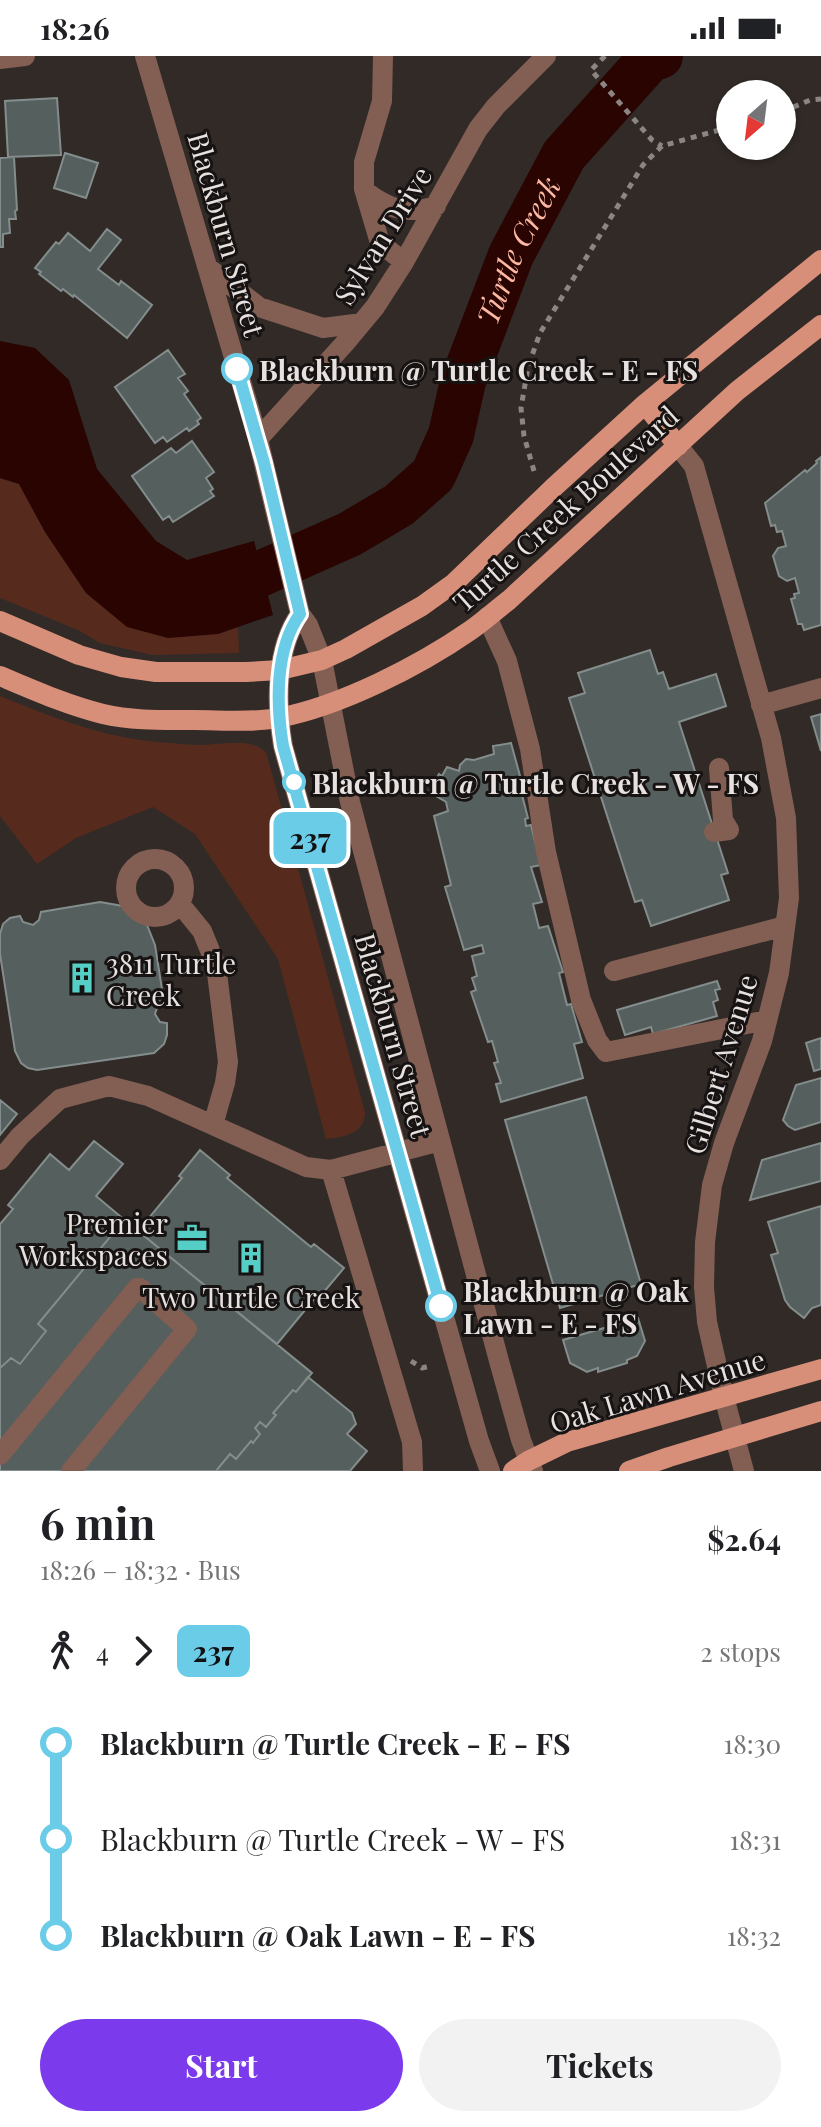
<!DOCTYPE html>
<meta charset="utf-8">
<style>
:root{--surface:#fff;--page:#f2f2f2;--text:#202124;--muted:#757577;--accent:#7c3aed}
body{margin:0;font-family:"Playfair Display",serif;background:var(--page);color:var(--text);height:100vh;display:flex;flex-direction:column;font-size:30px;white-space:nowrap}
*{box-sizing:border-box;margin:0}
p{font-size:26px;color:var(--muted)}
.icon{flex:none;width:44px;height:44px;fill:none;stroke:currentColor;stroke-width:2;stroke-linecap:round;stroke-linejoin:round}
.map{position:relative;height:1415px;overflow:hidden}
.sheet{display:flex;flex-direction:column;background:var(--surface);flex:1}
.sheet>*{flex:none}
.badge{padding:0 16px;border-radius:12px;font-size:28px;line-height:52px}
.needle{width:52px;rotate:208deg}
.fabs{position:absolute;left:716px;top:24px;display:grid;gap:16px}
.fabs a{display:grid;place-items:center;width:80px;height:80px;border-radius:50%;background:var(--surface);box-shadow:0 2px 6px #0004;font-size:40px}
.map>.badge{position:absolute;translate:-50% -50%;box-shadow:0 0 0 4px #fff}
.legs{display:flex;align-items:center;gap:12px;height:88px;padding:0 40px;font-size:26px}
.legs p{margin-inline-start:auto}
.summary{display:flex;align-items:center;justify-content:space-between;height:136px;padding:0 40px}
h1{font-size:44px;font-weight:700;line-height:60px}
.action{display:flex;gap:16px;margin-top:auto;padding:16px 40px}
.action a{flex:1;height:92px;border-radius:48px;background:var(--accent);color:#fff;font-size:32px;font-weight:700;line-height:92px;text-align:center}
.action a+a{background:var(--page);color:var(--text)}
ul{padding:0 40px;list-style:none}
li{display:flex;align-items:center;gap:28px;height:96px;font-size:30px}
li i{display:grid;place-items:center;width:12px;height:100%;margin:0 10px;background:currentColor}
li i::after{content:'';width:20px;height:20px;margin:-10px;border:6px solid;border-radius:50%;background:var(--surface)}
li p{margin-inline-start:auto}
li:first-child i{background:linear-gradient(#0000 50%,currentColor 0)}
li:last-child i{background:linear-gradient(currentColor 50%,#0000 0)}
.status{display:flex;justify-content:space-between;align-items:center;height:56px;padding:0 40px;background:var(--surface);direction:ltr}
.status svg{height:22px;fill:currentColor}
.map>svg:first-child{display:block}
</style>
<div class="status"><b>18:26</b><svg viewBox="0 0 49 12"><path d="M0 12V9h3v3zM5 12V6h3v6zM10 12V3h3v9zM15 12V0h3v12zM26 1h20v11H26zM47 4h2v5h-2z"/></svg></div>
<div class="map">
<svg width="821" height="1415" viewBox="0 0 821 1415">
<rect width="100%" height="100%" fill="#312a27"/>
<!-- green -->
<path fill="#562b1e" d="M0,422L19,428L45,476L86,537L218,578L238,571L239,597L152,599L100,587L78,574L0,542Z
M0,640C56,663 110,684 171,687C181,688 191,689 201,689C223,689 249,681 266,696L365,1056C365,1078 344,1081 326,1083L278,903L195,778L153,751L76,782L37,808L0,760Z"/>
<!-- water -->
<path fill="#290400" d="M0,285L35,292L69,324L97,413L156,485L187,504L254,485L273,559L218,578L168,582L127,571L86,537L45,476L19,428L0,422Z"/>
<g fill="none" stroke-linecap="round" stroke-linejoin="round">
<!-- river -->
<path stroke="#290400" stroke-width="46" id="s1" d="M201,529L244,525L350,478L399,449L433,419L451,379L463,325L511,199L564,99L650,3L660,0"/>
</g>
<!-- building -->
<path fill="#555f5e" stroke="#838d8c" stroke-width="2" d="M57,42L61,99L8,101L5,45Z
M65,97L98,107L86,142L54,132Z
M14,101L17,154L15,155L16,163H9L10,177L3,178V191H0V102Z
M107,173L121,184L98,213L119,229L121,225L152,249L127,282L74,239L73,241L63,233L61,235L39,218L41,216L35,212L56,186L59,188L68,177L90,195Z
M168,294L185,318L178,322L188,335L184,338L201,362L197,365L199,368L189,375L187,372L167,386L163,381L155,387L115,331Z
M192,385L214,416L206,422L213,433L210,435L214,440L173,466L169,460L163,464L132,420L171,392L176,397Z
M821,401V569L804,574L802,568H798L791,543L795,542L794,538L799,537L795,522L787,525L779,520L773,500L778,492L786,490L782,475L777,476L775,469L771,470L765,447L805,414L807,416L817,407L816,405Z
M650,594L658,618L663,616L669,633L716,618L726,650L679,666L728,817L721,819L729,844L651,870L642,844L635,846L569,642L585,637L578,617Z
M821,658V695L811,661Z
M511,687L525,738L522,739L528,762L525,763L526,770L531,769L541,809L531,811L542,846L533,848L539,872L548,870L563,916L559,917L567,949L571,948L582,986L574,988L583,1022L501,1046L496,1028L501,1027L494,1007L498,1006L492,985L488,986L471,936L476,934L472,922L477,920L472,900L484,897L482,889L464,894L445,831L451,829L434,760L448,755L446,746L429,736L439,718L442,720L447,711L459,715L460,709L466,703L474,704L494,698L493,690Z
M100,846L123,850L138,858L147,869L155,889L164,946L158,949L155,958L160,966L167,967V979L164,988L154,997L37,1014L28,1012L21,1007L15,995L0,898V878L3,868L10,862L20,860L23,866L33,869L39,864L41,856Z
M717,925L720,933L715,934L718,944L713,946L717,960L653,978L651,971L625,979L617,954Z
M821,982V1013L814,1015L806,987Z
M821,1022V1066L795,1074L788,1070L783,1064L796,1029Z
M586,1041L641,1228L560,1252L505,1064Z
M0,1044L17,1058L0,1079Z
M94,1085L123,1108L96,1140L121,1161L117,1167L120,1169L38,1268L46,1275L20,1308L11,1302L0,1312V1168L13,1153L8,1149L50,1098L69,1114Z
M821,1087V1125L750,1144L762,1104Z
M200,1094L230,1119L227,1122L311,1191L314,1188L344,1212L323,1237L320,1236L277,1288L138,1175L182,1122L179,1120Z
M821,1150V1249L812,1252L804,1262L790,1251L785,1244L771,1199L778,1197L768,1166Z
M121,1161L312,1317L296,1336L293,1334L273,1357L276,1359L266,1371L260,1366L255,1372L260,1378L253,1387L251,1385L236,1403L230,1398L216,1415H0V1312L11,1302L20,1308L46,1275L38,1268L120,1169L117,1167Z
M638,1262L645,1285L637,1300L627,1304V1307L598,1316V1312L587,1316L570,1307L563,1284Z
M308,1321L352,1357L356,1368L347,1378L367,1395L350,1415H216L230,1398L236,1403L251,1385L253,1387L260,1378L255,1372L260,1366L266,1371L276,1359L273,1357L293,1334L296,1336Z"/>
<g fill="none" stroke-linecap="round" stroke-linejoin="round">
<!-- path -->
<path stroke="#8c8583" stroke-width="5" stroke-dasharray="6 6" stroke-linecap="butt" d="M605,0L591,14L652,84L662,90
M782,56L810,44L821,43
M534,415L524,380L521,352L528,311L540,277L643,109L662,90L730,71
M411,1305L422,1312L430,1310"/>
<!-- minor -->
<path stroke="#825e53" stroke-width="20" d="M145,0L258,383L300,558L308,569L322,604L350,746L499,1305L521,1384L533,1415
M383,0L382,45L364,106V133L380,187L404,206
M0,3L25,0
M365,135C388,153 406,159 436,150
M207,211L259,251L323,272L362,267
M258,383L345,287L375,251L404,206L478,73L496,50L546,0
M678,390L694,410L771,682L786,762L789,842L779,917L762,985L724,1087L712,1129L705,1186L704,1231L707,1266L724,1341L744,1415
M300,558C275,593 276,649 283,690L479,1385L490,1415
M487,561L507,605L530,693L546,796L581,944L597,984L606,996L767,964
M761,649L821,632
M714,776L729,774L723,764L719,712
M126 832a29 29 0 1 1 58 0a29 29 0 1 1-58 0Z
M180,848L202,875L216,909L228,1006L225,1027L213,1069
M614,915L785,870
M0,1104L20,1080L60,1043L109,1030L148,1040L306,1111L331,1114L440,1085
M331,1114L412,1386L413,1415
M0,1399L137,1232H140L187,1273L71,1415"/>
<!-- major -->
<path stroke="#d88f79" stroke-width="20" d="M645,348L678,390
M0,565L79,599L121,611L156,616H246L280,614L322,604L346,593L422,550L454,527L553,432L645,348L821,204
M0,620C33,634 67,649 103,658C132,665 164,664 193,664C221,664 251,667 278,662C341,650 419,610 471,574C484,565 496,554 509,544L737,335L821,269
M513,1415L528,1405L567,1386L821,1313
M629,1415L669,1401L821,1355"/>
</g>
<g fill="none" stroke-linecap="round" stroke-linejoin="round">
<!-- line-1 casing -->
<g stroke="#fff" stroke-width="18">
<path id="line-1" d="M237,313L264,407L300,558C275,593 276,648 283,690L441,1250"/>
</g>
<!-- line-1 -->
<use href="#line-1" stroke="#6bcce7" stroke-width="12"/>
</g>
<!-- icons -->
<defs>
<g id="building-bare" transform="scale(2.4)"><path d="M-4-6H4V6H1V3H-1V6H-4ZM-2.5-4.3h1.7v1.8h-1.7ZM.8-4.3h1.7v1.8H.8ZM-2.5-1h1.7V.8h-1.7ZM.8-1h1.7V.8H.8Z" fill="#55cec6" stroke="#161312" stroke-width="2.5" paint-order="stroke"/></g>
<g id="office-bare" transform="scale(2.4)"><path d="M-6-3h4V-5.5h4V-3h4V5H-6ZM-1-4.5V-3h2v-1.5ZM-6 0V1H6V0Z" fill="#55cec6" stroke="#161312" stroke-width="2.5" paint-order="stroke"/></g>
</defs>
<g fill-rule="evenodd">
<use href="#building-bare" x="82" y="922"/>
<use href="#office-bare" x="192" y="1182"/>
<use href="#building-bare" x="251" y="1202"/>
</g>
<!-- markers -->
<g fill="#fff" stroke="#6bcce7" stroke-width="4">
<circle cx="237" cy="313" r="14"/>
<circle cx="294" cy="726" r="10"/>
<circle cx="441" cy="1250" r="14"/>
</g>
<g text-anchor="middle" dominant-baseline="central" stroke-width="6" stroke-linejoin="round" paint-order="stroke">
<!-- street labels -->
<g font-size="28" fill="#e7e1e0" stroke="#161312">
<text transform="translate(227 178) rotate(74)">Blackburn Street</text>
<text transform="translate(382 179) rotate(-58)">Sylvan Drive</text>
<text transform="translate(565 452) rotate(-42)">Turtle Creek Boulevard</text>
<text transform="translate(394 979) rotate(74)">Blackburn Street</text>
<text transform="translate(720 1008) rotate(-73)">Gilbert Avenue</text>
<text transform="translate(657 1334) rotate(-17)">Oak Lawn Avenue</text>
</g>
<!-- stop labels -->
<g font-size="28" font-weight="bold" fill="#e7e1e0" stroke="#161312" text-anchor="start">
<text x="259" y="313">Blackburn @ Turtle Creek - E - FS</text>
<text x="312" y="726">Blackburn @ Turtle Creek - W - FS</text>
<text x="463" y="1234">Blackburn @ Oak<tspan x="463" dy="32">Lawn - E - FS</tspan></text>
</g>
<!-- poi labels -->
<g font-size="28" fill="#e7e1e0" stroke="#161312" text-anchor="start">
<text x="106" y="906">3811 Turtle<tspan x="106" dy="32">Creek</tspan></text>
<text x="168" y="1166" text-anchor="end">Premier<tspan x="168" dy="32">Workspaces</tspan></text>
<text x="251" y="1240" text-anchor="middle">Two Turtle Creek</text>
</g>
<!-- water labels -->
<g font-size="30" font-style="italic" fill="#fdb9a4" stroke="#161312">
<text stroke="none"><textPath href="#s1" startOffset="502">Turtle Creek</textPath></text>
</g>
</g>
</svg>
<div class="fabs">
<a><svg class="needle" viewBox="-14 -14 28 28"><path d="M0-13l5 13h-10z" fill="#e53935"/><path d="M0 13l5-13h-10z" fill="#757577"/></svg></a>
</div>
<b class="badge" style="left:310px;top:782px;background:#6bcce7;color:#111">237</b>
</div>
<section class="sheet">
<div class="summary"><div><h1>6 min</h1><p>18:26 – 18:32 · Bus</p></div><b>$2.64</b></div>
<div class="legs"><svg class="icon" aria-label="walk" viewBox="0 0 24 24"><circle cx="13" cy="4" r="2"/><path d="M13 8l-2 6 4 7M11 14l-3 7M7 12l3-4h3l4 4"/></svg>4<svg class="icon" aria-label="forward" viewBox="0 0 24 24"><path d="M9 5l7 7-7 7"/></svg><b class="badge" style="background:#6bcce7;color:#111">237</b><p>2 stops</p></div>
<ul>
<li><i style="color:#6bcce7"></i><b>Blackburn @ Turtle Creek - E - FS</b><p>18:30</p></li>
<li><i style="color:#6bcce7"></i><span>Blackburn @ Turtle Creek - W - FS</span><p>18:31</p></li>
<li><i style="color:#6bcce7"></i><b>Blackburn @ Oak Lawn - E - FS</b><p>18:32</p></li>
</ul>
<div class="action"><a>Start</a><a>Tickets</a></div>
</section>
